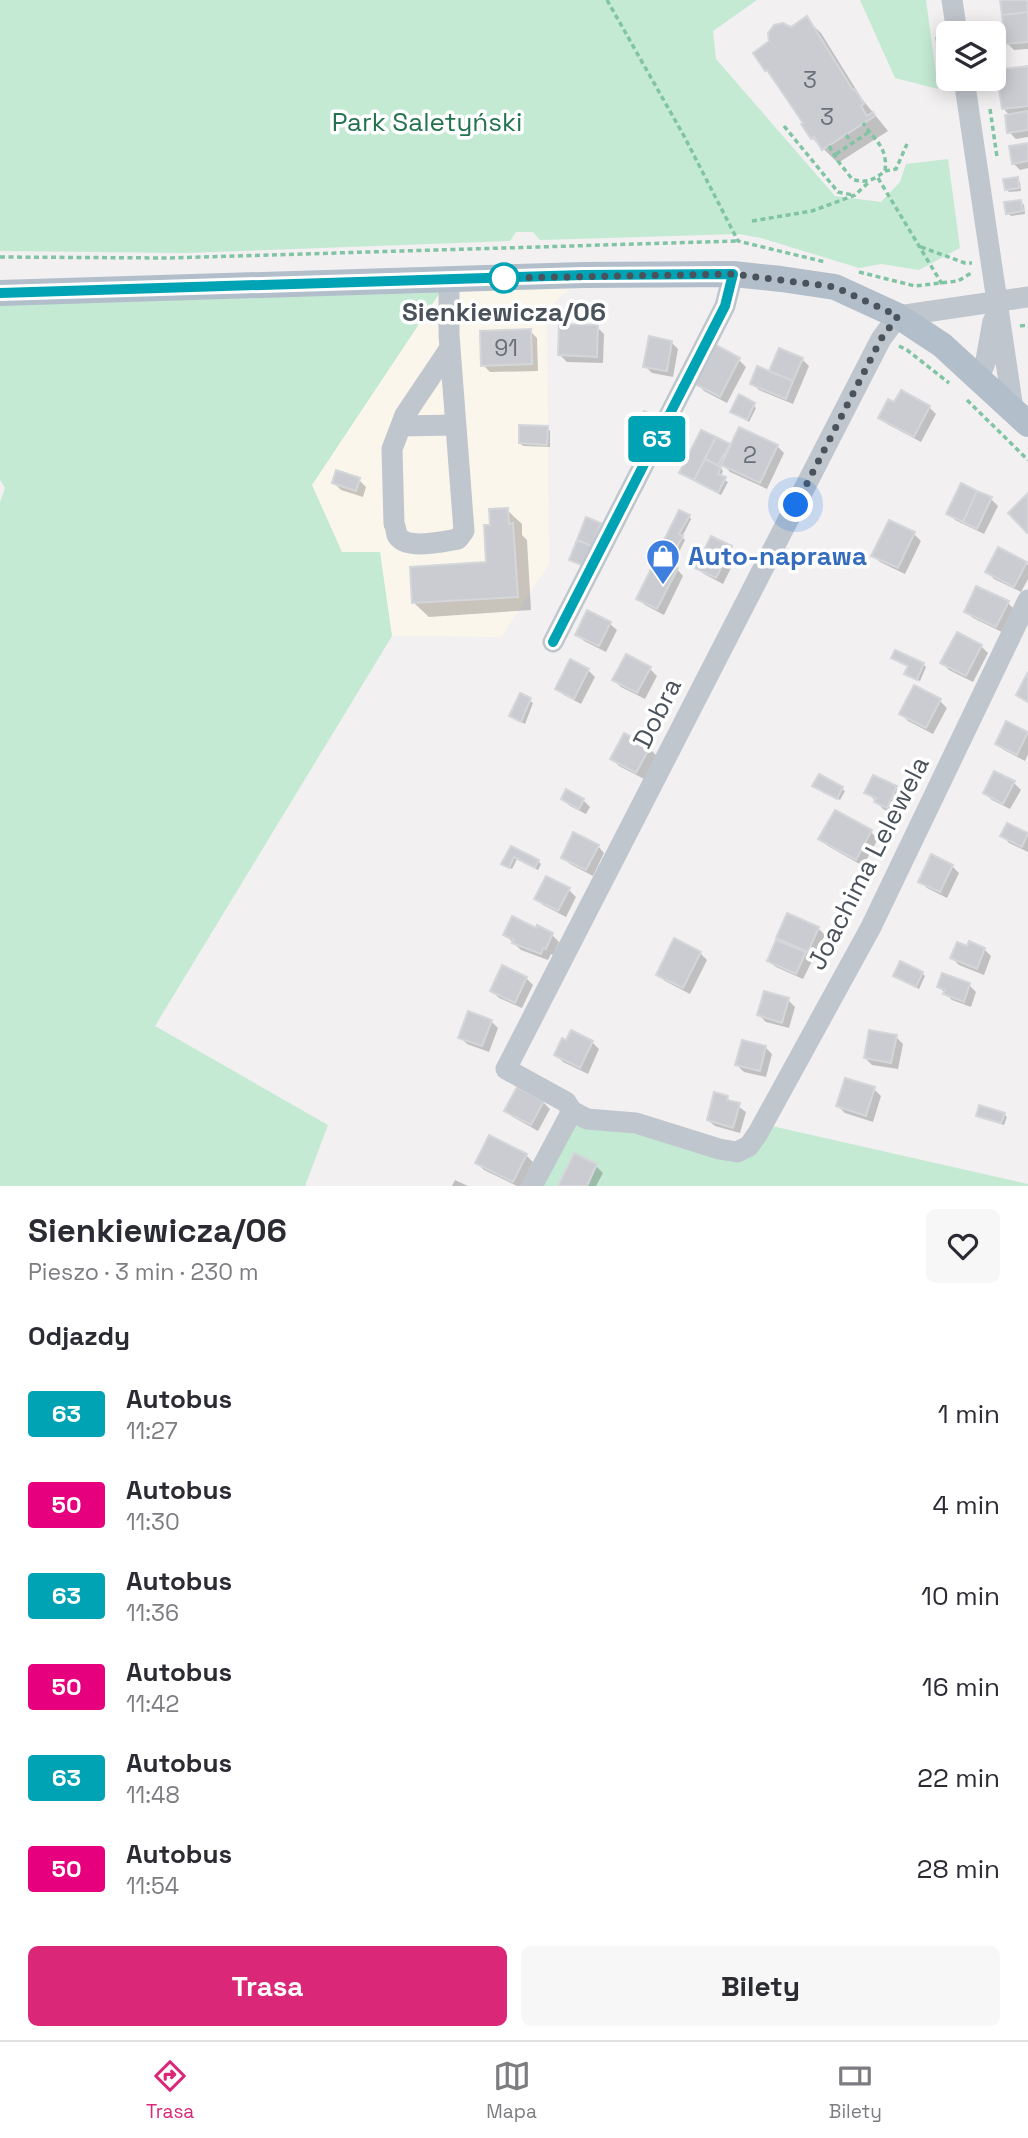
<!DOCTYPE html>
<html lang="pl">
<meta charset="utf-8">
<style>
:root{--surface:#fff;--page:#f7f7f7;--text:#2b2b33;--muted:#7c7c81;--line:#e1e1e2;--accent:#db2777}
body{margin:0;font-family:"Space Grotesk",sans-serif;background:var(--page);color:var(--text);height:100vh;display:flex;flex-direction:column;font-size:26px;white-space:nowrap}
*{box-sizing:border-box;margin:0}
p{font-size:23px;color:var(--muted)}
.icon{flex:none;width:38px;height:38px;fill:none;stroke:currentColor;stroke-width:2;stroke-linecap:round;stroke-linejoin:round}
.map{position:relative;height:1186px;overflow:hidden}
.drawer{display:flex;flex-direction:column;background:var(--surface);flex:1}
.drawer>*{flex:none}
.badge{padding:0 14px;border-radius:5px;font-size:24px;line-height:46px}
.tools{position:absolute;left:936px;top:21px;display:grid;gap:14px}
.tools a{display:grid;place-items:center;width:70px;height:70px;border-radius:10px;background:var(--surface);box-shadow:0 4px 18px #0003;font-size:35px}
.you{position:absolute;width:35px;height:35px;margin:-18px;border:5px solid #fff;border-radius:50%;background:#1a73e8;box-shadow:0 0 0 10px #1a73e833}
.map>.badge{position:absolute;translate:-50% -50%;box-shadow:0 0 0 4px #fff}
h2{padding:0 28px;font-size:26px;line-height:63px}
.round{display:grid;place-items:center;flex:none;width:74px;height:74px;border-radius:10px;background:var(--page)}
.head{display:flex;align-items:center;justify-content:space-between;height:119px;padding:0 28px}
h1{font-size:33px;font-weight:700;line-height:52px}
.primary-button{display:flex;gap:14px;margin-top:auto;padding:14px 28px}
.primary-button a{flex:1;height:80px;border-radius:10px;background:var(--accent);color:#fff;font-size:28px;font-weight:700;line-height:80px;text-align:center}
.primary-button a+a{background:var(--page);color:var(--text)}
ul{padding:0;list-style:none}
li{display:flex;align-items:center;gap:21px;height:91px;padding:0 28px}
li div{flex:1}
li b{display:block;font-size:26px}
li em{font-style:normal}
li .badge{min-width:77px;font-weight:700;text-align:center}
.menu{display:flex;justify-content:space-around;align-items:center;height:98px;border-top:2px solid var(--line);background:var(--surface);font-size:19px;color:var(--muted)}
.menu a{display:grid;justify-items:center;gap:4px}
.menu .on{color:var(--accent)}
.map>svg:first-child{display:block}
</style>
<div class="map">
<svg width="1028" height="1186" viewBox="0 0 1028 1186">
<rect width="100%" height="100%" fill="#f2f0f0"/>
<!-- commercial -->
<path fill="#faf6ec" d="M584,275L547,310L549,564L501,637L392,636L380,552L342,553L312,485L449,279Z"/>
<!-- green -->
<path fill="#c4ead4" d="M0,0H757L713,31L716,59L835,196L881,202L900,182L906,164L948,159L960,248L919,270L881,264L859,268L761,238L739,234L540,240L533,232H516L510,241L185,253L0,251Z
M860,0H926L938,89L895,78Z
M449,279L312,485L342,552H380L392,636L155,1026L328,1125L305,1186H0V502L5,488L0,480V293Z
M572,1111L737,1152L763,1124L1028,1184V1186H532Z"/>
<!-- shadow -->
<path fill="#0003" d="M1002,0H1028V49L1014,50L1007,43Z
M806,19L821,33L862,99L888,131L838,163L812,138L805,123L775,78L766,70L791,29Z
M1028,67V137L1016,139L1009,132L1010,116L1003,108Z
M1028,145V168L1020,170L1013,163Z
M1017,179L1020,182L1021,191L1009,192L1006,189Z
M1021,202L1024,205L1025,214L1011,216L1008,213Z
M597,327L604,334L603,363L567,362L560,355Z
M530,331L537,338L538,371L490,372L483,365Z
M671,342L678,349L673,377L652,373L645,366Z
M717,348L739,360L746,367L727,403L704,391L698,384Z
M780,350L802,359L809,366L793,404L759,390L752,383L770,373Z
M753,405L756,408L749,422L732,412Z
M929,407L936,414L921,442L887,424L880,417Z
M547,428L550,431V447L523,446L520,443Z
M702,432L731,448L777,446L784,453L767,489L730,472L723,464L721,468L723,471L720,477L728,482L721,495L684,476L681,473Z
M359,480L366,487L363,497L341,490L334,483Z
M991,499L998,506L984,534L955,520L948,513Z
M507,510L522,524V535L527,540L531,610L429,617L414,603L488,563Z
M689,516L691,519L682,537L685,540L676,558L661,550Z
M890,522L914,534L921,541L905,574L880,562L873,555Z
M731,548L738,554L723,584L704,574L697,567Z
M1026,563L1028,565V579L1021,592L994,579L988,572Z
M677,569L683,576L664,615L645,605L638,598Z
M1008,603L1015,610L1004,633L973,618L966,611Z
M610,624L617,630L606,652L584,641L577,635Z
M981,646L988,653L973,682L949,670L942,663Z
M893,658L923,664L926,667L920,681L906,674L909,667Z
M571,661L588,670L595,677L581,704L564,695L557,688Z
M650,669L657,676L645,699L621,687L614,680Z
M915,687L940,701L947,708L933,734L908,721L901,714Z
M521,695L533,703L525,724L511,716Z
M1007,724L1028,734V754L1025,761L1004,750L997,744Z
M649,748L656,755L644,779L619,766L612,759Z
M820,777L845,791L840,800L815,786Z
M1014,783L1021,790L1010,809L992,800L985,793Z
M896,788L903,795L894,814L883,809L867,792Z
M563,799L583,800L590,807L586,814L570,806Z
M1008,825L1028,836V852L1009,843L1003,836Z
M871,832L878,839L863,866L828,846L821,839Z
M598,846L604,853L593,876L570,864L563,857Z
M512,848L538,861L541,864L538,870L517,859L512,869L507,866Z
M952,866L959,873L947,898L927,888L920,881Z
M547,878L569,890L576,897L566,917L543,905L536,899Z
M788,915L818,928L825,935L803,979L776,967L769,961Z
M505,935H552L559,942L553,955L551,954L548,960L521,950Z
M984,949L991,956L984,975L959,965L952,958Z
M700,953L707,960L690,994L665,981L658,975Z
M922,973L925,976L919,989L895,976Z
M943,975L969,985L976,992L971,1007L952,1000L939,987Z
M526,978L533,985L522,1008L499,998L492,991Z
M788,1000L795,1007L789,1028L766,1022L759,1015Z
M491,1021L498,1028L489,1052L467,1044L460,1037Z
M896,1037L903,1044L898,1069L872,1065L865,1058Z
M592,1042L599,1049L588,1074L563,1062L556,1055Z
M765,1047L772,1054L766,1077L744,1072L737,1065Z
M874,1089L881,1096L873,1122L845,1113L838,1106Z
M727,1098L746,1112L740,1133L715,1126L708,1120Z
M543,1102L550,1109L538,1131L513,1117L506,1111Z
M1004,1114L1007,1117L1004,1125L981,1118L978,1115Z
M526,1155L533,1162L521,1186H517L484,1170L477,1163Z
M575,1155L596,1166L603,1173L596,1186H560Z
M455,1180L468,1186H452Z"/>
<!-- building -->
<path fill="#cbccd2" stroke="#d4d6da" stroke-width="2" d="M1000,0H1027L1028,12L1002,15Z
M1028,12V42L1005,44L1002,15Z
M807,16L853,90L855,89L864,104L861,106L867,116L873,112L875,116L822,150L814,137L811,139L801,124L803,123L767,70L765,71L753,53L769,41L768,33L774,25L783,23L791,27Z
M1028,66V106L1002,109L996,70Z
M1028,111V130L1007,133L1005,115Z
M1028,143V161L1012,164L1009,146Z
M1018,177L1019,188L1005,190L1003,179Z
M1021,200L1023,211L1006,214L1004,202Z
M559,324L598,325L597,357L558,355Z
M531,329L532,364L481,366L480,331Z
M649,336L672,341L667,371L643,367Z
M716,345L740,358L720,397L695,384Z
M779,348L803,358L793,381L769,371Z
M757,366L793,381L786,399L750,384Z
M901,390L930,406L914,437L878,418L888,399L894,402Z
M739,394L755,403L747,420L730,412Z
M644,411L658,418L640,451L626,443Z
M519,425L548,426L547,445L519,443Z
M739,427L778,445L760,483L721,465Z
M701,430L716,437L694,480L679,473Z
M716,437L730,444L718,465L705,459Z
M705,459L721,467L718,474L726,477L718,493L694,480Z
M336,470L360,478L356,491L332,483Z
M961,483L977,491L963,522L946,514Z
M977,491L992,497L977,529L963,522Z
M1028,493V532L1027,533L1008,513Z
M508,508L509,524L513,523L518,597L412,603L410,567L486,562L484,525H490L489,509Z
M679,510L690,515L679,534L683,536L672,556L659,550Z
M586,517L601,523L592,546L577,540Z
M889,520L915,532L898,568L871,556Z
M711,536L732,546L716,578L695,568Z
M577,540L592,546L584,566L569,560Z
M998,547L1027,562L1014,587L985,572Z
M657,557L678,568L657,609L636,599Z
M976,586L1009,601L996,627L964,612Z
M587,610L611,622L599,646L575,635Z
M957,632L982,645L966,676L940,663Z
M895,650L924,663L917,680L904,674L908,666L891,658Z
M626,654L651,667L637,693L612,680Z
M570,659L589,669L574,699L555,689Z
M1028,672V702L1016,695Z
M914,685L941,699L926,728L899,714Z
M520,693L531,698L521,722L509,716Z
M1006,721L1028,732L1017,755L995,744Z
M624,733L650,747L636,773L610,759Z
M994,771L1015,781L1003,804L983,793Z
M819,774L843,787L837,799L812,786Z
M873,775L897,786L887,808L874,802L876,798L864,793Z
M566,789L584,799L579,809L561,799Z
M835,810L872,830L856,860L818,839Z
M1007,823L1028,833L1022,847L1000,836Z
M573,832L599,845L586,870L561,858Z
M511,846L539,860L535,868L514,857L509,868L501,864Z
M931,854L953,865L940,892L918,882Z
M546,876L570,888L558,911L534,899Z
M787,913L819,927L808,952L776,938Z
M512,916L536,928L537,925L553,933L546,949L543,948L541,954L512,943L514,940L503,935Z
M674,938L701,952L683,988L656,975Z
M776,940L806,952L796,974L767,961Z
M969,941L985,948L977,969L950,958L957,942L967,946Z
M900,961L923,972L916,987L893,976Z
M502,965L527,977L515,1003L490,991Z
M942,973L970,983L964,1002L943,994L945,990L937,987Z
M764,991L789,998L782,1023L757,1015Z
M468,1011L492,1020L482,1046L458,1038Z
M571,1030L593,1041L580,1068L554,1055L562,1038L566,1040Z
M869,1030L897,1035L891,1063L864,1058Z
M742,1040L766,1046L760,1071L735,1065Z
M845,1078L875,1087L866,1116L836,1106Z
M517,1087L544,1101L531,1125L504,1111Z
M714,1092L728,1096L727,1100L740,1103L733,1128L707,1120Z
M979,1105L1005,1113L1001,1123L976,1116Z
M489,1135L527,1154L513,1182L475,1163Z
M574,1153L597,1164L587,1186H558Z"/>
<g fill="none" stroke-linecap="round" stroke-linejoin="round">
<!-- path -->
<path stroke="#80c4a4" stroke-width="3.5" stroke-dasharray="5 3.5" stroke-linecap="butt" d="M607,0L684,136L738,241L825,262
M937,37L943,81
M990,109L997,157
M784,126L838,192L853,195
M846,135L852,143
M829,146L838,161L852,179C866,184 874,180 885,171C888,147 875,141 863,123
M836,154L869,132
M885,171L896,169L907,144
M878,178L942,284
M752,221L812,211L855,195L869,182
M921,247L965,263H972
M0,257L168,258L738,241
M859,272L915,286L958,281L973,272
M1020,326L1028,325
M899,346L907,350L949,383
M967,400L1028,460"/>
<!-- minor -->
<path stroke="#c0c6cd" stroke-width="21" d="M952,0L957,33
M964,79L1013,409
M449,279V335L464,531L458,539C444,541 406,551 397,535C397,534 395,525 394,524L392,449L405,415L450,348
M1028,297L898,316L881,339L506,1069L566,1102L572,1111L587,1119L636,1123L719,1149L737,1152L749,1146L758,1133L871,927L1028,600
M979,378L986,360L993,321
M401,426L454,425
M553,642L725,306L733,274
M532,1186L572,1111"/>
<!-- major -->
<path stroke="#b3becb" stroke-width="26" d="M0,293L584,275L733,274L781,279L835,287L898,316L942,345L1028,424"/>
</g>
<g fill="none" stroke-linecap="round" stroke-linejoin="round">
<!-- line casing -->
<g stroke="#fff" stroke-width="16">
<path id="line" d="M0,293L584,275L733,274L725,306L553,642"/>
</g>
<!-- line -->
<use href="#line" stroke="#00a3b4" stroke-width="10"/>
<!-- walk -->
<path stroke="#4a525b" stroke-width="7" stroke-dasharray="0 12.6" d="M504,278L733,274L835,287L898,316L881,339L796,505"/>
</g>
<!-- icons -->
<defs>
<g id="shop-pin" transform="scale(1.75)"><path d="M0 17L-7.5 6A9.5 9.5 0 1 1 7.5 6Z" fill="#3f7fe0" stroke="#fff"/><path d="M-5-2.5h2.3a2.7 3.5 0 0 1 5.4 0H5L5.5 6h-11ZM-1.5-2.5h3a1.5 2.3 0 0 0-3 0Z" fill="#fff"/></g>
</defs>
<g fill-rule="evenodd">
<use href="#shop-pin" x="663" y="556"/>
</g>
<!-- markers -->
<circle fill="#fff" stroke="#00a3b4" stroke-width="3.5" cx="504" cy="278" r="14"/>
<g text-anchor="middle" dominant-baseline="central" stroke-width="7" stroke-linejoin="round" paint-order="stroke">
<!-- number labels -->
<g font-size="23" fill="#6a7079">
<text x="810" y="80">3</text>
<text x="827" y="117">3</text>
<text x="506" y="348">91</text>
<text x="750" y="455">2</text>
</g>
<!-- park labels -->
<g font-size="26" fill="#23744e" stroke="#fff">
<text x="427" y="122">Park Saletyński</text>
</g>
<!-- stop labels -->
<g font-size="26" font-weight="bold" fill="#4a525b" stroke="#fff">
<text x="504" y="312">Sienkiewicza/06</text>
</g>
<!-- shop labels -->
<g font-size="26" font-weight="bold" fill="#366cbe" stroke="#fff" text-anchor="start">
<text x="688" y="556">Auto-naprawa</text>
</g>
<!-- street labels -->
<g font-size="26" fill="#4a525b" stroke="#fff">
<text transform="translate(657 713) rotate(-63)">Dobra</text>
<text transform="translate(868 863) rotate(-63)">Joachima Lelewela</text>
</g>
</g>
</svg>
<div class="tools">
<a><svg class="icon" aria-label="layers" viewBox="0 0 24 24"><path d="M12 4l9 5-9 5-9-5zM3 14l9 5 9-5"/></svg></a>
</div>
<div class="you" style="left:796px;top:505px"></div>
<b class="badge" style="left:657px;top:439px;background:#00a3b4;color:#fff">63</b>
</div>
<section class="drawer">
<div class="head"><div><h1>Sienkiewicza/06</h1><p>Pieszo · 3 min · 230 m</p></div><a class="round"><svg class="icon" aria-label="heart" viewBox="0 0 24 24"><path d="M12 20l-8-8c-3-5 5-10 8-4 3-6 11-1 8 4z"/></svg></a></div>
<h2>Odjazdy</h2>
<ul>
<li><span class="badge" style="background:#00a3b4;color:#fff">63</span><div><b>Autobus</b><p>11:27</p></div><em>1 min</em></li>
<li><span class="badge" style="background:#e6007e;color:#fff">50</span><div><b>Autobus</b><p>11:30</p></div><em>4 min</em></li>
<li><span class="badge" style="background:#00a3b4;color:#fff">63</span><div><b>Autobus</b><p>11:36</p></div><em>10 min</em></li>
<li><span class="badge" style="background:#e6007e;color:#fff">50</span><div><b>Autobus</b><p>11:42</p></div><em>16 min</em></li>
<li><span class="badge" style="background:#00a3b4;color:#fff">63</span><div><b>Autobus</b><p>11:48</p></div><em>22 min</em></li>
<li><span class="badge" style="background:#e6007e;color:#fff">50</span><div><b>Autobus</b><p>11:54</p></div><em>28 min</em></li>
</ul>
<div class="primary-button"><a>Trasa</a><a>Bilety</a></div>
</section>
<nav class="menu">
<a class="on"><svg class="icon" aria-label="directions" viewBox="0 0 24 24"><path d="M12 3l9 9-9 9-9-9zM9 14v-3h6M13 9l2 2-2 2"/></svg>Trasa</a>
<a><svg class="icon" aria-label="map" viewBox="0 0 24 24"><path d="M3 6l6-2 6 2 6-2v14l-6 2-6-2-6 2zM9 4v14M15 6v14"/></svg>Mapa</a>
<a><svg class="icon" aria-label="tickets" viewBox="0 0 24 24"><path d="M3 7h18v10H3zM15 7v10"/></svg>Bilety</a>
</nav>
